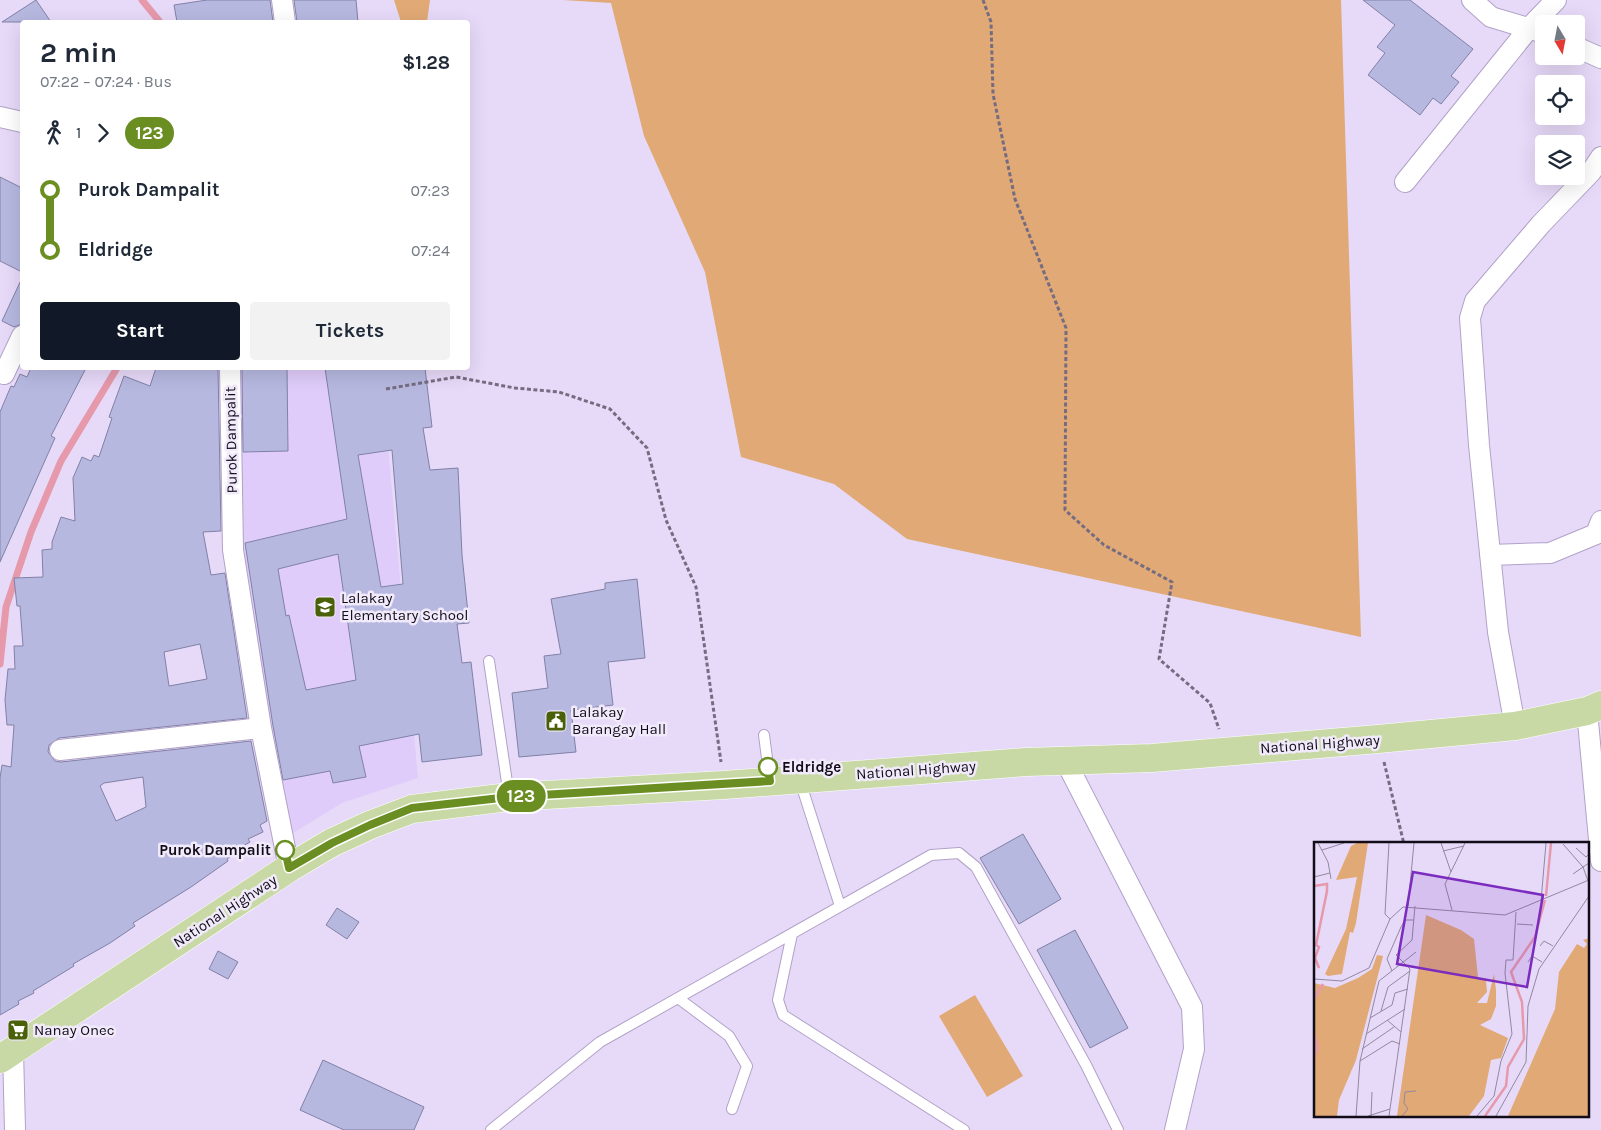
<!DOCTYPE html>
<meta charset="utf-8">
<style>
:root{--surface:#fff;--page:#f2f2f3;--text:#1f2937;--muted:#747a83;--accent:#111827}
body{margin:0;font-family:Karla,sans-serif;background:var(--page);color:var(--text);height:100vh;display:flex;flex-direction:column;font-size:19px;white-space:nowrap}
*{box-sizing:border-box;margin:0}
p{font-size:16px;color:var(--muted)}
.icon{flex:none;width:28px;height:28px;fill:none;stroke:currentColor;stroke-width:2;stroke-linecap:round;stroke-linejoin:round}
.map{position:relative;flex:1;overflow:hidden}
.drawer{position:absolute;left:20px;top:20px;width:450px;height:350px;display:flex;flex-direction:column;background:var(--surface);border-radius:5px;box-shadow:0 5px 20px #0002}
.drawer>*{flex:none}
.badge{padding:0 10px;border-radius:16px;font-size:18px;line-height:32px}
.needle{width:32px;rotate:170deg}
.fabs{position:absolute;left:1535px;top:15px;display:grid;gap:10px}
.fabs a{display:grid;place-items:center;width:50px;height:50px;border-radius:5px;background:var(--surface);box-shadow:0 5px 20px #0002;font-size:25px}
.map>.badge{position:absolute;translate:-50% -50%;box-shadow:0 0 0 2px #fff}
.legs{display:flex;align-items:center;gap:8px;height:55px;padding:0 20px;font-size:16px}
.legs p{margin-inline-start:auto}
.headline{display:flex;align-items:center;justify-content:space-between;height:85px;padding:0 20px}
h1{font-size:28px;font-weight:700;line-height:38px}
.button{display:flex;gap:10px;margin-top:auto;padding:10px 20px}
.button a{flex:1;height:58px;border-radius:5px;background:var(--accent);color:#fff;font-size:20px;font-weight:700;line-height:58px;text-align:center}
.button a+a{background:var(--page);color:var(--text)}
ul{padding:0 20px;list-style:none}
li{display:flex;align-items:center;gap:18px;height:60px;font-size:19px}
li i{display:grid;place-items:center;width:8px;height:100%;margin:0 6px;background:currentColor}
li i::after{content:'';width:12px;height:12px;margin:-6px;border:4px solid;border-radius:50%;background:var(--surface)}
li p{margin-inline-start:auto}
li:first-child i{background:linear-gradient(#0000 50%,currentColor 0)}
li:last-child i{background:linear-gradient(currentColor 50%,#0000 0)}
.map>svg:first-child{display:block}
</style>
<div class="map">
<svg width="1601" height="1130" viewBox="0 0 1601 1130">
<rect width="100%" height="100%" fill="#e7daf9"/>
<!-- built -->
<path fill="#dfccfa" d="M236,368H381L418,778L342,803L285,838L236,543Z"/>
<!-- green -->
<path fill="#e1a975" d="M394,0H430L427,22H401Z
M563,0H1341L1361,637L907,539L834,484L741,457L705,272L644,136L611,3Z
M975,995L1023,1076L987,1097L939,1016Z"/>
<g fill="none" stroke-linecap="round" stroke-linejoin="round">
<!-- stream -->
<path stroke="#e799ac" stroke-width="7" d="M142,0L160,22
M0,664L6,607L31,532L61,461L117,368"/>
</g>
<!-- building -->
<path fill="#b7b8e0" stroke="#8181a6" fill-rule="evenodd" d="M36,0L51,22H2Z
M207,0H270L273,22H177L174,5Z
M294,0H356L358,22H297Z
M1363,0H1410L1473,49L1451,76L1459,82L1441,104L1433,98L1420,115L1368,75L1385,53L1377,47L1395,25Z
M0,177L22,188V272L0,261Z
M22,278V324L14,327L2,321Z
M31,368H86L51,436L55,438L0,562V412L11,386L14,387L20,374L27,377Z
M156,368H218L221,531L203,532L211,575L225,573L247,718L59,738L49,745L48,752L55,761L61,762L251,741L267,821L260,825L263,832L248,839L250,842L243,846L245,848L227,859L228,861L191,887L133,923L135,926L110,943L73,964L74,966L33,991L34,993L18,1001L19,1004L0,1015V778L2,765L11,767L14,725H7L5,700L8,669H15L14,646H23L20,606H17L14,578L43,577L42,550L52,549V542L61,517L75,521L73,478L82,457L91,461L94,455L99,457L112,418L109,417L124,376L150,386ZM200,644L207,679L169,686L164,652ZM143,777L146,807L116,821L100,786L104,783Z
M242,368H287L288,451L243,452Z
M325,368H425L432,427L423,428L430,470L458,468L462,555L469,623L457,624L462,663L471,662L482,755L422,762L419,734L359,746L366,777L333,783L330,771L283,780L273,726L245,543L347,519ZM392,450L403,584L381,587L358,455ZM338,554L356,680L306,690L289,615L286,616L278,569Z
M637,579L645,658L608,662L613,705L571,710L576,752L519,757L512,693L548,688L544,656L561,654L551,599L605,589V583Z
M1023,834L1061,899L1019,924L980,858Z
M337,908L359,922L347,939L326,925Z
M1075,930L1128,1028L1090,1048L1037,950Z
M218,951L238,962L228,979L209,969Z
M323,1060L424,1107L414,1130H344L300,1110Z"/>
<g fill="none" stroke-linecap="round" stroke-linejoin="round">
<!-- service casing -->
<g stroke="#b1a2c7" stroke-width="12">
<path id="service" d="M489,661L509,796
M764,735L770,781
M800,781L840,906
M792,934L778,1000L783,1015L964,1130
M678,998L729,1036L747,1066L732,1109
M491,1130L600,1042L931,855L959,853L976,867L1086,1065L1118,1130"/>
</g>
<!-- minor casing -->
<g stroke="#b1a2c7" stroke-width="22">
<path id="minor" d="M282,0L285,22
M1472,0L1491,17L1544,33
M1576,47L1601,58
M0,117L22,122
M1405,182L1530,27L1556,0
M230,368L233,550L261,728L289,868
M0,372L4,374L22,336
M1490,555L1550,553L1596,534L1601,521
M1587,711L1601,861
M1515,726L1498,632L1479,445L1470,318L1475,301L1541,224L1591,172L1601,157
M60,750L261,728
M1065,760L1192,1007L1194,1049L1175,1130
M13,1050L15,1130"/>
</g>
<!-- primary casing -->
<g stroke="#fff" stroke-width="29">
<path id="primary" d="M0,1059L289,868L331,843L370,825L412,809L509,797L724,785L1026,762L1152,758L1378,739L1515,726L1587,711L1601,705"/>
</g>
<!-- path -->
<path stroke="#756c81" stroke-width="3" stroke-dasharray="4 2.5" stroke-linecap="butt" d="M983,0L991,22L993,94L1015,199L1066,328L1065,510L1104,545L1172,582L1159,659L1210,703L1219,729
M386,389L456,377L515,388L559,392L610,409L647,448L666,520L696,587L721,762
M1384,762L1404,844"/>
<!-- service -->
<use href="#service" stroke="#fff" stroke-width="10"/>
<!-- minor -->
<use href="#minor" stroke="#fff" stroke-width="20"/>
<!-- primary -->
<use href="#primary" stroke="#c8d9a5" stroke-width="28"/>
</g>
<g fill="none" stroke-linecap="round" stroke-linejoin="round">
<!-- line-1 casing -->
<g stroke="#fff" stroke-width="11">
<path id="line-1" d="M285,850L289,868L332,843L370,825L412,808L509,797L770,781L768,767"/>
</g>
<!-- line-1 -->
<use href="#line-1" stroke="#6b8e23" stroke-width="8"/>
</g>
<!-- icons -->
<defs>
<g id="school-square" transform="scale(1.125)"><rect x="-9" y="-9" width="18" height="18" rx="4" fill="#4a6009" stroke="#f1eafa"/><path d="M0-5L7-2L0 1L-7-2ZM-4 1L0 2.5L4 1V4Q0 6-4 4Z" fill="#fff"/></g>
<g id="civic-square" transform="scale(1.125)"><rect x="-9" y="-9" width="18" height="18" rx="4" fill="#4a6009" stroke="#f1eafa"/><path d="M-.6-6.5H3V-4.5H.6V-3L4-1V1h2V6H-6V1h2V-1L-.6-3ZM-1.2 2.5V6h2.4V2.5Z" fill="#fff"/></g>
<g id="supermarket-square" transform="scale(1.125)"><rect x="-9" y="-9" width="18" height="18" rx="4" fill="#4a6009" stroke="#f1eafa"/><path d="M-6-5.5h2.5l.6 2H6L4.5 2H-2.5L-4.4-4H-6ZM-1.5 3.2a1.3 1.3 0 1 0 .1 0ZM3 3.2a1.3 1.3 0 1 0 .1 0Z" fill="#fff"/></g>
</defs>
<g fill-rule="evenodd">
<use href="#school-square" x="325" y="607"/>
<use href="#civic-square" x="556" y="721"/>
<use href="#supermarket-square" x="18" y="1030"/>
</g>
<!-- markers -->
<g fill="#fff" stroke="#6b8e23" stroke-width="2.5">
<circle cx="768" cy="767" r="9"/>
<circle cx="285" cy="850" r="9"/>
</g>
<g text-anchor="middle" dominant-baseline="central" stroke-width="5" stroke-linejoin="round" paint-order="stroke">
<!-- street labels -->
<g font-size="15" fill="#120c19" stroke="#f1eafa">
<text transform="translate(231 440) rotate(-91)">Purok Dampalit</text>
<text transform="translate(1320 744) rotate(-4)">National Highway</text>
<text transform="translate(916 770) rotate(-4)">National Highway</text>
<text transform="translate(225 911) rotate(-33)">National Highway</text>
</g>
<!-- poi labels -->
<g font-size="15" fill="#120c19" stroke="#f1eafa" text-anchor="start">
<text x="341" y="598">Lalakay<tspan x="341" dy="17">Elementary School</tspan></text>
<text x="572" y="712">Lalakay<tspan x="572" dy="17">Barangay Hall</tspan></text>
<text x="34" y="1030">Nanay Onec</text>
</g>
<!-- stop labels -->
<g font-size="15" font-weight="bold" fill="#120c19" stroke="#f1eafa" text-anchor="start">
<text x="782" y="767">Eldridge</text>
<text x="271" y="850" text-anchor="end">Purok Dampalit</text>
</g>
</g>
<!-- overview -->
<g transform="translate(1314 842)">
<rect width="275" height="275" fill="#e7daf9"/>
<path d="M43,1H54L42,81L39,91L36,90L28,132L14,134L11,132L32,87L43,35L22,38L37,4ZM112,73L147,88L160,97L164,135L172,138L173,150L163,161H173L180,132L182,148V164L177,177L166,183L194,196L187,216L177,218L170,254L155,274H83ZM275,96V274H194L241,167L245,130L263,102L270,106L273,102L269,98ZM63,113L69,114L42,218L25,258L23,274H0V141L21,146L44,136L58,127Z" fill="#e1a975"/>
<path fill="none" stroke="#e799ac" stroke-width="2.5" d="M0,44L13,42V49L2,103L5,105L1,116L5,126M232,54L237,1M0,157L9,142M0,194L4,205L0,214M171,274L192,244L194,225L210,197L208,160L197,130L221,95L231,58"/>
<path fill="none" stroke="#92889f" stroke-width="1" d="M4,1L14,20L17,37M75,1L71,72L76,77M127,1L137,30M249,2L269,25L259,32M262,6L272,15L275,12M8,8L30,1M129,9L150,4M0,35L16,31M274,39L269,25L275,21M227,59L232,1M94,64L100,1M138,68L131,42L151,1M203,82L219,83M226,104L230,99L239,104M214,120L218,114L228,120M78,129L73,117L87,85L91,78H100M0,137L28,139L55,126L76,77L89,65L191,73L275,38M67,169L74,145L96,129M56,176L78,163L81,151L94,147M73,178L87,190M52,192L91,167M48,207L80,185M46,219L78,199L86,202M42,274L46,219L65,139L102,110M54,274L76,267M57,274L58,250M75,274L96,127L82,113L98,98L101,64M88,274L94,267L90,261L91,250L102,249M163,274L180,254L187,219L198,192L191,131L192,118H199L202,70M182,274L212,220L214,164L225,127L275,54"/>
<path fill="#7b2cbf" fill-opacity="0.15" stroke="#7b2cbf" stroke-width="2.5" d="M99,30L229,53L213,145L83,122Z"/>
<rect width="275" height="275" fill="none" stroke="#120c19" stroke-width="2.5"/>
</g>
</svg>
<div class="fabs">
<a><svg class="needle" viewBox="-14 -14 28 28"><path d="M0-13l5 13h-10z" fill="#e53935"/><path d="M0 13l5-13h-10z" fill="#747a83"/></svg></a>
<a><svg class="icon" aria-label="locate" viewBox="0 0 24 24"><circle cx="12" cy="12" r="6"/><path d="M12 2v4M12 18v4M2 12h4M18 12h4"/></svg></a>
<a><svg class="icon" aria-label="layers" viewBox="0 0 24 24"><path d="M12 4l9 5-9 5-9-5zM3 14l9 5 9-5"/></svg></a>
</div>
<b class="badge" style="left:521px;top:796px;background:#6b8e23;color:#fff">123</b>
<section class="drawer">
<div class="headline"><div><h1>2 min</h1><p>07:22 – 07:24 · Bus</p></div><b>$1.28</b></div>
<div class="legs"><svg class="icon" aria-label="walk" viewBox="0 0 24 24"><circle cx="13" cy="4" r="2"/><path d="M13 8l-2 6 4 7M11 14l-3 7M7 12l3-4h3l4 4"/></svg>1<svg class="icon" aria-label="forward" viewBox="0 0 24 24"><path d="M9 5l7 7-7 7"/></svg><b class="badge" style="background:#6b8e23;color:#fff">123</b></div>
<ul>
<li><i style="color:#6b8e23"></i><b>Purok Dampalit</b><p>07:23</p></li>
<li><i style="color:#6b8e23"></i><b>Eldridge</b><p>07:24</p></li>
</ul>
<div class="button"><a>Start</a><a>Tickets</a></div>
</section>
</div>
